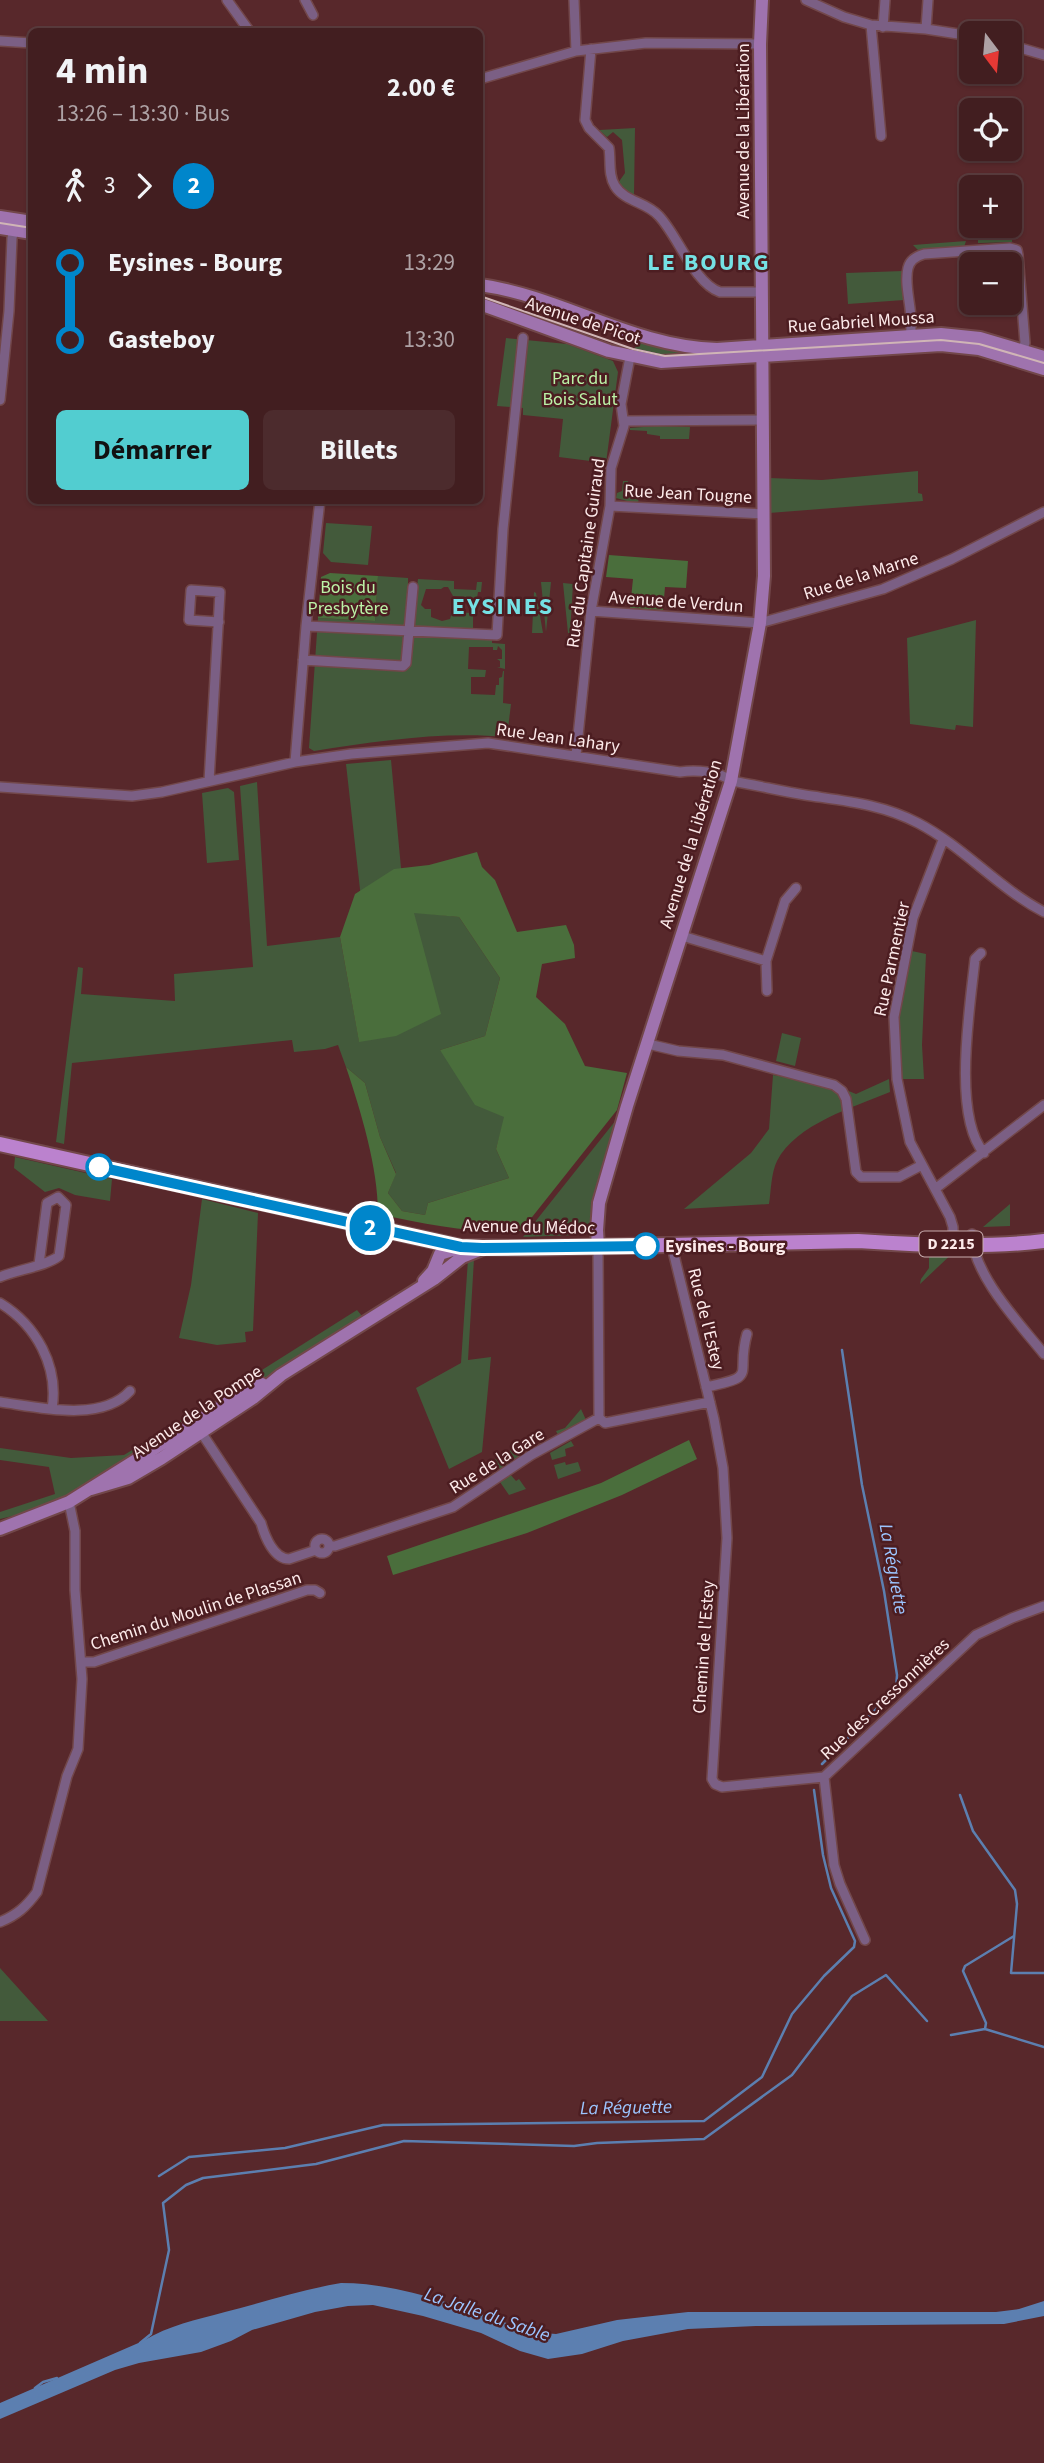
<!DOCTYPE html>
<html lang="fr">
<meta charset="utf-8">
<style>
:root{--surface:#421e20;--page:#4c2b2d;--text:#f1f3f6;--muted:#aea2a5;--line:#5a3c3e;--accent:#52cdd0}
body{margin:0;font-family:"Source Sans 3",sans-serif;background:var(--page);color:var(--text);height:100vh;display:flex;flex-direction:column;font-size:26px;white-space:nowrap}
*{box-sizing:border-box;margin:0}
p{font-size:23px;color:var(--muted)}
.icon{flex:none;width:38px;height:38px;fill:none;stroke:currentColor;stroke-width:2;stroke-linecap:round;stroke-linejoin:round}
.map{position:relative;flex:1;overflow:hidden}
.sheet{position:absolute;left:28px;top:28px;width:455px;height:476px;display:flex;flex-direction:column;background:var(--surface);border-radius:10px;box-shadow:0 2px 5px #0004,0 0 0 2px var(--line)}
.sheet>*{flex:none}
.badge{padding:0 14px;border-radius:23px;font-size:24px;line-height:46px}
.needle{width:46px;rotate:164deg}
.buttons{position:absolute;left:959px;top:21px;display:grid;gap:14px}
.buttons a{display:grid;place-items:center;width:63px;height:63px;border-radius:10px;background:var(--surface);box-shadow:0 2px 5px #0004,0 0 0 2px var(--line);font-size:35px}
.map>.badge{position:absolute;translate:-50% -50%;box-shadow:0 0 0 4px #fff}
.legs{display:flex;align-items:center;gap:10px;height:77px;padding:0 28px;font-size:23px}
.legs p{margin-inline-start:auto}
.overview{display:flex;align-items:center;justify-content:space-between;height:119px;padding:0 28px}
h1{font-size:38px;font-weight:700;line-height:52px}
.button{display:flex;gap:14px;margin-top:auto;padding:14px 28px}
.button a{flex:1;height:80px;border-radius:10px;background:var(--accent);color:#111;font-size:28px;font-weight:700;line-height:80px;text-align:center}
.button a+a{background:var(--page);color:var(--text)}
ul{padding:0 28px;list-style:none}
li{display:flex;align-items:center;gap:24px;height:77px;font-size:26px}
li i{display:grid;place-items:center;width:10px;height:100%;margin:0 9px;background:currentColor}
li i::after{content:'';width:18px;height:18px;margin:-9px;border:5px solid;border-radius:50%;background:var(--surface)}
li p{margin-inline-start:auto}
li:first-child i{background:linear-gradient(#0000 50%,currentColor 0)}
li:last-child i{background:linear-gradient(currentColor 50%,#0000 0)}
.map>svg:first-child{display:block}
</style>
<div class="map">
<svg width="1044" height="2463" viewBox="0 0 1044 2463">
<rect width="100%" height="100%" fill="#58282b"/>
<!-- green -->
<path fill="#435a3b" d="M635,128L634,195L624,191L618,183L625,173L622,140L613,132L607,137L599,130Z
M1008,226L1013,228L1012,242L978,243V240L1008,238Z
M966,241L964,247L918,250L913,245Z
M903,271L904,300L848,304L846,273Z
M506,338L567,344L613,361L618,372L606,463L559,457L563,419L523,415V408L497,406Z
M637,342L685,350L684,359H664L634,352Z
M656,426L690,427L689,439H660V436L647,434V431L630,430V428Z
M918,471V493L922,494L923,501L769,513V478L822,480Z
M623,481H628L626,494L639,495L638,504L616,498L617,493L622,491Z
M326,523L372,526L368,565L331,562L323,553Z
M378,576L408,578V587H417L418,579L454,581V589L476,590L477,582H482L481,592H478L477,598L453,596L448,587H444L441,589H426L421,605L425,609H431V617L442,621L450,619L452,612L473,613V637H492V643L505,644V669L497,667H500V661L497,659H502V650L498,646L497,650H493V647H469L468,669L486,670L485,677H471V694L495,695L496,685H499V678L502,677L503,671H504L503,703L511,704L507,737C444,731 377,741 314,751L309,748L318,618L375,621Z
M541,582H551L546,632Z
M563,583L573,584L570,633H568Z
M534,592L536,593L543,633H532Z
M976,620L973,727L956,725L955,730L910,724L907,638Z
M391,760L401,868L414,912L459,917L500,978L485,1036L440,1050L505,1117L496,1149L509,1178L428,1203L425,1215L402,1211L388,1193L396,1173L380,1137L365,1083L346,1067L338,1045L325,1049L294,1052L292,1040L72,1063L64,1144L56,1142L78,967L83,968L81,994L175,1001L174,974L253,967L240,786L257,782L267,946L340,937L359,1041L365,934L346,764Z
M228,788L234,792L239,860L207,863L202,793Z
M907,950L926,954L922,1045L924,1079H897L894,1017Z
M782,1033L801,1038L795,1066L776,1061Z
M773,1075L834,1085L856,1094L889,1079L890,1092C854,1107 796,1124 777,1161C771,1173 771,1191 769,1204L684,1209L751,1153L769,1129Z
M620,1115L590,1225L576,1235L523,1237Z
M15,1157L112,1179L110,1201L75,1195L59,1188L45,1192L14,1168Z
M202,1199L258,1213L253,1331L245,1332L246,1342L217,1345L179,1338L191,1285Z
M1010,1204V1226L983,1227Z
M957,1249L920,1284L921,1279L929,1268V1251Z
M468,1259H474L468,1360L491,1357L482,1452L449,1469L416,1388L461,1363Z
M357,1310L362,1316L356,1321L270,1376L240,1390L238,1385Z
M581,1409L586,1420L558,1435L556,1431L565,1428Z
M196,1411L198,1416C136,1455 73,1504 0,1519V1512L55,1494L49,1467L0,1460V1448L71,1458L124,1455Z
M571,1441L574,1446L565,1449L566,1456L552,1460L550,1453Z
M518,1446L523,1454L503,1469L498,1468L494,1460Z
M565,1462L566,1465L578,1462L581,1471L558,1479L554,1465Z
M510,1474L516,1481L519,1479L526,1489L509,1495L500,1482Z
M0,1968L48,2021H0Z"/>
<!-- forest -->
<path fill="#4a6e3c" d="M609,555L688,561L686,588L665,587L663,610L630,608L633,579L606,577Z
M330,573L378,576L375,621L318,618L321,577Z
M477,852L482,867L495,880L517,932L566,925L574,945L575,958L542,964L536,997L565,1024L585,1066L627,1073L617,1110L521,1231C469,1233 428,1225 378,1214C378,1167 361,1112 346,1067L365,1083L380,1137L396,1174L388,1193L402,1211L425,1215L428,1203L509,1178L496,1149L504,1117L475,1105L440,1050L485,1036L500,978L459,917L414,913L441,1014L396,1036L359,1042L340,937L355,894L394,869L429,865Z
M689,1440L697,1459L622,1495L527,1533L393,1575L387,1556L601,1483Z"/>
<!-- water -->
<path fill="#5c7fb0" d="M341,2283C406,2283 471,2311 532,2332L556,2334L617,2320L688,2312H996L1019,2309L1044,2301V2316L1004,2324L756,2326L688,2329L623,2341L582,2354L548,2359L520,2351L481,2333L423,2316L373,2305L348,2306L315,2312L252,2330L231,2341L201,2352L139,2363L115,2370L0,2419V2403L143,2341C170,2325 195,2320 225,2312C264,2302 301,2290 341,2283Z"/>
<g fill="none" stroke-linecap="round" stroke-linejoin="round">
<!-- stream -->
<path stroke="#5c7fb0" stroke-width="2.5" d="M822,1764L896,1689L897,1675L884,1591L862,1485L842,1350
M960,1795L973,1831L1015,1890L1017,1904L1011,1973H1044
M985,2029L986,2023L963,1971L965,1966L1014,1936
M951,2035L985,2029L1044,2047
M159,2176L189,2157L285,2148L383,2125L704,2121L762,2077L792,2014L824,1976L854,1947L855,1941L831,1888L823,1855L814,1790
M140,2343L151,2334L169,2250L163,2203L186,2185L203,2178L316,2164L404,2141L574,2146L597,2143L704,2139L792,2075L852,1996L886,1975L927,2021
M35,2388L43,2382L57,2378"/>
<!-- street casing -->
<g stroke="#72474a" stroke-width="12">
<path id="street" d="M227,0L250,32
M305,0L313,15
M574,0L576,51
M806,0L844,17L871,25L926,29L971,36
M871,25L881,136
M883,27L885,0
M926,29L928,0
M0,41L32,43
M1010,45L1044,55
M591,49L585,120L589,128L609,148C611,161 608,175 615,186C625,202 647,202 659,216C678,236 694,283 720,292H762
M480,79L576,51L646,43L760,44
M910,336C915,314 903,287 908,268C910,260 917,256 924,254L1010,248L1017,250L1018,255L1025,343L1021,353
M0,400L9,311L12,238L14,230L18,226
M624,421L763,420
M610,506L764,514
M591,611L760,623L883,589L952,559L1044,512
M306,626L497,635L503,529L523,338
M303,660L403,666L406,663L413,587
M576,755L591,611L610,506L611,468L624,426L621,404L630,357
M295,762L306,626L320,500
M209,781L220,592L191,590L189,620L219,622
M0,787L132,796L162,792L295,762L351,754L488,743L680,772C695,770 720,771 731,781C756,785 780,791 805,795C845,801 882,804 918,823C964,847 998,888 1044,912
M943,840L913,918L894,1017L897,1079L910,1142L950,1217L953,1227V1244
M682,936L766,961L785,901L796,888
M981,953L975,959C970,1007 952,1116 984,1153
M766,961L767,991
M648,1044L678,1051L723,1055L834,1085L842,1091L846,1099L856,1172L861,1177H899L922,1165
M935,1189L1044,1105
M972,1234C972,1274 1020,1324 1044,1354
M673,1244L674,1255L714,1419L723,1468L727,1538L712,1779L715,1784L722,1787L824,1777
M0,1277C16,1270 47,1266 59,1256L66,1205L58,1197L47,1203L39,1264
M0,1303C36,1325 59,1366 52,1409
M706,1387C760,1376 735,1376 747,1334
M0,1402C37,1407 101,1423 130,1391
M599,1418L605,1423L710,1402
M199,1429L261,1523C265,1537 274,1559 289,1559L316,1550
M315 1546a7 7 0 1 1 14 0a7 7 0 1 1-14 0Z
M329,1546H335L453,1507L531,1455L599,1418L598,1247
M81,1662H94L307,1590H315L320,1593
M0,1922C17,1915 26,1907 37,1892L67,1776L78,1749L82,1679L75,1590V1531L69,1502
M865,1940L840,1884L834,1865L824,1777L976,1635L1012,1618L1044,1606"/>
</g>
<!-- secondary casing -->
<g stroke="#72474a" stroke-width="16">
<path id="secondary" d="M0,217L32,222
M0,228L32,233
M480,285C561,296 633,347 717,349L941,334L980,338L1044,357
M480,304L609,351L661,362L941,345L979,349L1044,369
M598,1247L597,1230L599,1203L627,1106L731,781L760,623L764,576L760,44L762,0
M424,1281L433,1271L440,1254L461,1247
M91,1489L128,1478L162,1458L253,1398L281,1375L434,1279L462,1257L482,1249
M0,1529L69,1502L238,1396L262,1384"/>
</g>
<!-- primary casing -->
<g stroke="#72474a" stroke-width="18">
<path id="primary" d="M0,1144L461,1247L527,1248L858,1241C915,1245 988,1248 1044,1241"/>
</g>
<!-- street -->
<use href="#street" stroke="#7b5f84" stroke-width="9"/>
<!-- secondary -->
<use href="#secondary" stroke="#9f73ae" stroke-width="12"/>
<!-- primary -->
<use href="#primary" stroke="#bb82ce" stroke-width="14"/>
<!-- tram -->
<path stroke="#d0b5b6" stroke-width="2" d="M0,223L32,228
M480,296L633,349L665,356L941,340L979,344L1044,363"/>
</g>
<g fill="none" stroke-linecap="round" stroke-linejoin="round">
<!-- line-1 casing -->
<g stroke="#fff" stroke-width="16">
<path id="line-1" d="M99,1167L461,1247L482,1248L646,1246"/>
</g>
<!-- line-1 -->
<use href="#line-1" stroke="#0086cb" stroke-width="10"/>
</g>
<!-- markers -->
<g fill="#fff" stroke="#0086cb" stroke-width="3.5">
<circle cx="99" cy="1167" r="12"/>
<circle cx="646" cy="1246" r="12"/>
</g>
<g text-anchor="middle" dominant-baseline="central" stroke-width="5" stroke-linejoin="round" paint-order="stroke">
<!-- shield labels -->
<rect fill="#4c1d21" stroke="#c8acae" stroke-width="2" x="919.5" y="1231.5" width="63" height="25" rx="5"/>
<g font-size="16" font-weight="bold" fill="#fdeaea">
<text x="951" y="1244">D 2215</text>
</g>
<!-- street labels -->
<g font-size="18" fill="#fdeaea" stroke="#4c1d21">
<text transform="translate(743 131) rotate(-90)">Avenue de la Libération</text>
<text transform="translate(583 321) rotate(18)">Avenue de Picot</text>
<text transform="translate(861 322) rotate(-4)">Rue Gabriel Moussa</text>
<text transform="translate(688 494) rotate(3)">Rue Jean Tougne</text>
<text transform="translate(586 553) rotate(-82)">Rue du Capitaine Guiraud</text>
<text transform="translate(861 576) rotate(-18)">Rue de la Marne</text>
<text transform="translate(676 602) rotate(4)">Avenue de Verdun</text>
<text transform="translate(558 738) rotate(8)">Rue Jean Lahary</text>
<text transform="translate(691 844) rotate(-73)">Avenue de la Libération</text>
<text transform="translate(892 959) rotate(-78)">Rue Parmentier</text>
<text transform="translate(529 1227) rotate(1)">Avenue du Médoc</text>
<text transform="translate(706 1319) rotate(76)">Rue de l'Estey</text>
<text transform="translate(197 1412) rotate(-34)">Avenue de la Pompe</text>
<text transform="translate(497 1461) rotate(-32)">Rue de la Gare</text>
<text transform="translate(196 1611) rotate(-18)">Chemin du Moulin de Plassan</text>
<text transform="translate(704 1647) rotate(-86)">Chemin de l'Estey</text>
<text transform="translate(885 1699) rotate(-43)">Rue des Cressonnières</text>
</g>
<!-- park labels -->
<g font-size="18" fill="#bcf3a7" stroke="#4c1d21">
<text x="580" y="378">Parc du<tspan x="580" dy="21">Bois Salut</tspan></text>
<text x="348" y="587">Bois du<tspan x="348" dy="21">Presbytère</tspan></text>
</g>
<!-- stop labels -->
<g font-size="18" font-weight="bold" fill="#fdeaea" stroke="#4c1d21" text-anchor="start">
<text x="665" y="1246">Eysines - Bourg</text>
</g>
<!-- water labels -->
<g font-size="19" font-style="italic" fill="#9cc5ff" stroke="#4c1d21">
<text transform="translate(893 1569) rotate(80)">La Réguette</text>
<text transform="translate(626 2108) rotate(-1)">La Réguette</text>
<text transform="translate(487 2315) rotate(19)">La Jalle du Sable</text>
</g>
<!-- district labels -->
<g font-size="24" font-weight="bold" letter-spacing="2" fill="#75e1e4" stroke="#4c1d21">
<text x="709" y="262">LE BOURG</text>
<text x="503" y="606">EYSINES</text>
</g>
</g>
</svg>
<div class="buttons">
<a><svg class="needle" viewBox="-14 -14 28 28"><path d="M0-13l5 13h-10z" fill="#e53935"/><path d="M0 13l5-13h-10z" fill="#aea2a5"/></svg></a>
<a><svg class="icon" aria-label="locate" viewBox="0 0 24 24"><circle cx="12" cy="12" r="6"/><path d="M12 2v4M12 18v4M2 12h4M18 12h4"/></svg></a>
<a>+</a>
<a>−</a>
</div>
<b class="badge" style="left:370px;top:1228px;background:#0086cb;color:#fff">2</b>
<section class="sheet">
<div class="overview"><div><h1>4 min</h1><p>13:26 – 13:30 · Bus</p></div><b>2.00 €</b></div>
<div class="legs"><svg class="icon" aria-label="walk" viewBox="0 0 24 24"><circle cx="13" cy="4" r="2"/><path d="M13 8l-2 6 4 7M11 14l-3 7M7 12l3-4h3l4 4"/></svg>3<svg class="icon" aria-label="forward" viewBox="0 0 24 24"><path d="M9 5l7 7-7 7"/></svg><b class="badge" style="background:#0086cb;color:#fff">2</b></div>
<ul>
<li><i style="color:#0086cb"></i><b>Eysines - Bourg</b><p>13:29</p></li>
<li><i style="color:#0086cb"></i><b>Gasteboy</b><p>13:30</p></li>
</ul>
<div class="button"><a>Démarrer</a><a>Billets</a></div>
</section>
</div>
